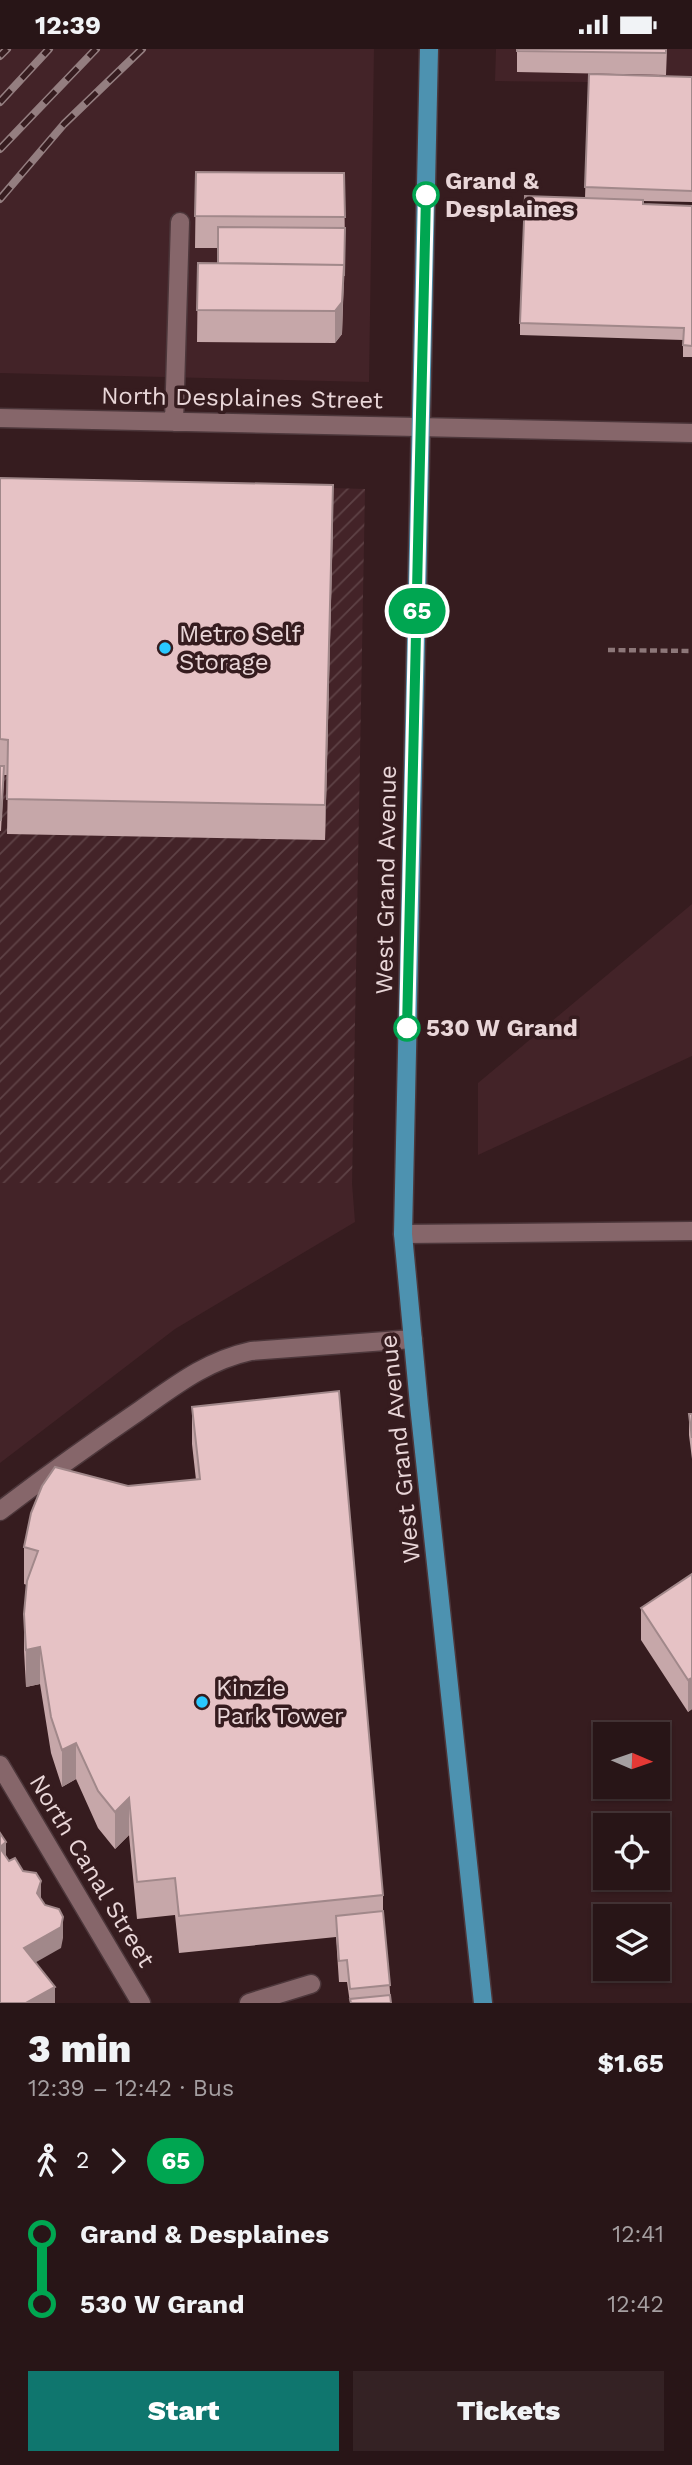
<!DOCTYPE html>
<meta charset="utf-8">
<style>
:root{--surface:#281517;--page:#342224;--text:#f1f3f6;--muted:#a59fa1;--line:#443436;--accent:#0f766e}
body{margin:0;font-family:"Work Sans",sans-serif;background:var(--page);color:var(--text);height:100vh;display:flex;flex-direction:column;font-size:26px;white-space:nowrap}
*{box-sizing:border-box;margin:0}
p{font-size:23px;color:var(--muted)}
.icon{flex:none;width:38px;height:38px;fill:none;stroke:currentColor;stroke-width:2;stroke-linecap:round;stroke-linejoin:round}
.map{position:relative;height:1954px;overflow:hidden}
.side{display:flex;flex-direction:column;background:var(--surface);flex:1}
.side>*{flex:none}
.badge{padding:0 14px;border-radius:23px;font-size:24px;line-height:46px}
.needle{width:46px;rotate:92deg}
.fabs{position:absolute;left:593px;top:1673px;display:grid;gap:14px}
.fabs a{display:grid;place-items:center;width:77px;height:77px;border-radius:0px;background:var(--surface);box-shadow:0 2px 5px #0004,0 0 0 2px var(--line);font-size:35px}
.map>.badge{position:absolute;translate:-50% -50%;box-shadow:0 0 0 4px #fff}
.legs{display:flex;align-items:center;gap:10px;height:77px;padding:0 28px;font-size:23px}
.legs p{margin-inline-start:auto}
.head{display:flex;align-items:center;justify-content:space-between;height:119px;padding:0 28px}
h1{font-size:38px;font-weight:800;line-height:52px}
.action{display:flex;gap:14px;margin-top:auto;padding:14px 28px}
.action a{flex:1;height:80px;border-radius:0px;background:var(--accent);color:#fff;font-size:28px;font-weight:800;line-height:80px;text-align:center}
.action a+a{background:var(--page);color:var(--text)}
ul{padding:0 28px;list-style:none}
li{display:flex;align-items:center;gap:24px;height:70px;font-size:26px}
li i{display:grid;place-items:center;width:10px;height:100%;margin:0 9px;background:currentColor}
li i::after{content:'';width:18px;height:18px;margin:-9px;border:5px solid;border-radius:50%;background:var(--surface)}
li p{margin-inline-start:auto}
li:first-child i{background:linear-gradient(#0000 50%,currentColor 0)}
li:last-child i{background:linear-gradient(currentColor 50%,#0000 0)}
.status{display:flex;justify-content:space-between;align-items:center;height:49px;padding:0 35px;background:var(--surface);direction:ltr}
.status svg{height:19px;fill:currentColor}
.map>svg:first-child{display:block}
</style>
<div class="status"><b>12:39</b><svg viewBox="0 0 49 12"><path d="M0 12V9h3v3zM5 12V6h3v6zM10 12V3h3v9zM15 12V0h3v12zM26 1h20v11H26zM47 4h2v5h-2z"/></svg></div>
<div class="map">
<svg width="692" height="1954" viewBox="0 0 692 1954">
<defs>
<pattern id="industrial-furrows" width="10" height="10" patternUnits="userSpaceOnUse" patternTransform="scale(1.75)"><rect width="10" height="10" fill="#432328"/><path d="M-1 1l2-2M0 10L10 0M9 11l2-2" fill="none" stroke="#5e4246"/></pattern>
</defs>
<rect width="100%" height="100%" fill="#361c1f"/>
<!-- built -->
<path fill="#432328" d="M0,0H374L369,333L0,324Z
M496,0H692V34L495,32Z
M692,855V1007L478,1106V1034Z
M0,1134H352L355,1173L175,1280L0,1414Z"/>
<!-- industrial -->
<path fill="url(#industrial-furrows)" d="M0,429L365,440L352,1134H0Z"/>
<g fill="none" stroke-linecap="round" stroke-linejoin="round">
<!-- minor casing -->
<g stroke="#4d373b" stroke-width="21">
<path id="minor" d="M0,369L692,384
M174,373L180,173
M403,1185L692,1182
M0,1462C46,1427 92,1394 139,1362C176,1336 206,1312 251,1302L413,1290
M0,1716L141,1954
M249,1954L311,1935"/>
</g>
<!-- major casing -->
<g stroke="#4d373b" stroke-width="21">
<path id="major" d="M429,0L403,1185L419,1356L483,1954"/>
</g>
<!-- path -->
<path stroke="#8d7779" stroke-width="4.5" stroke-dasharray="7 3.5" stroke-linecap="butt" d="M608,601L692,602"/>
<!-- minor -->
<use href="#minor" stroke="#86666a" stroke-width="18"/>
<!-- major -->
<use href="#major" stroke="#4d92b0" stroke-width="18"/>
<!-- rail casing -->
<g stroke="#947e80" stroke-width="8">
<path id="rail" d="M0,7L7,0
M0,53L49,0
M0,100L96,0
M0,150L64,75L142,0"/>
</g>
<!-- rail -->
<use href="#rail" stroke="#361c1f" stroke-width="5" stroke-dasharray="16" stroke-linecap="butt"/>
</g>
<!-- wall -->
<path fill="#c6a7a9" d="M517,0H667L666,26L517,23Z
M589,25L692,28V153L643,152V155L692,157V308H683V291L520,286V274L585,149Z
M196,123L344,124L345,200L342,285L335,294L197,293L198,214H218V199H195Z
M0,429L333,472L325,791L7,785L8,726H4L1,782H0Z
M192,1358L383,1846V1862L391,1954H350L347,1933H339L336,1888L179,1904L175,1866L137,1870L129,1786L115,1800L98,1779L76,1730L62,1738L51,1704L40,1635L26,1638L24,1602V1565L27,1536L24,1535V1498L128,1437L196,1431L192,1395Z
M689,1365H692V1410L689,1386Z
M692,1525V1660L688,1663L641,1591V1559Z"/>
<!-- shaded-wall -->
<path fill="#a1888a" d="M345,179L342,285L335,294V262Z
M333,436V472L325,791V756Z
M40,1598V1635L26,1638V1601Z
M692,1629V1660L688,1663V1631Z
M76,1694V1730L62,1738V1701Z
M129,1749V1786L115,1800V1763Z
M6,1793V1814L0,1798Z
M41,1832V1853L37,1844Z
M63,1868V1889L61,1899L24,1920V1899Z
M55,1938V1954H26Z"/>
<!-- building -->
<path fill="#e6c2c5" stroke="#a1888a" stroke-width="2" d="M517,0H666V4L517,2Z
M589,25L692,28V142L585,138Z
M196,123L344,124L345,168L195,167Z
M525,147L643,151V155L692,157V297L683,296L684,279L520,274Z
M218,178L345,179L344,227V216L218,214Z
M198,214L344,216L342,253L335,262L197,261Z
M0,429L333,436L325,756L7,750L8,691L0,690Z
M0,717H4L1,771H0Z
M339,1342L383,1846L179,1867L175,1829L137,1833L129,1749L115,1763L98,1742L76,1694L62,1701L51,1668L40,1598L26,1601L24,1565L27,1532L38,1502L24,1498L31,1464L42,1437L55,1418L128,1437L200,1430L192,1358Z
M689,1365H692V1389Z
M692,1525V1629L688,1631L641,1559Z
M0,1784L6,1793L0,1798Z
M0,1799L9,1812L15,1809L23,1822L36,1824L41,1832L37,1844L45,1856L59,1860L63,1868L61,1878L24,1899L55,1938L26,1954H0Z
M383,1862L390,1936L350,1940L347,1911L339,1912L336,1867Z
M390,1946L391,1954H351L350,1950Z"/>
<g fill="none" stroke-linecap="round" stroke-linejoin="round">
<!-- line-1 casing -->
<g stroke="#fff" stroke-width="16">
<path id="line-1" d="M407,979L426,146"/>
</g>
<!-- line-1 -->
<use href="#line-1" stroke="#00a651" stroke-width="10"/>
</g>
<!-- markers -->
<g fill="#fff" stroke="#00a651" stroke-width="3.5">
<circle cx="426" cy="146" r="12"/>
<circle cx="407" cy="979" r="12"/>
</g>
<g fill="#29c8ff" stroke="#361c1f" stroke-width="2.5">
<circle cx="165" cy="599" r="7"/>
<circle cx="202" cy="1653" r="7"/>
</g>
<g text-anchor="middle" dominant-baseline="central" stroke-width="7" stroke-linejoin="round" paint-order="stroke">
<!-- stop labels -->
<g font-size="24" font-weight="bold" fill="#e9d6d8" stroke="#361c1f" text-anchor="start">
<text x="445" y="132">Grand &amp;<tspan x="445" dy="28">Desplaines</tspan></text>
<text x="426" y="979">530 W Grand</text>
</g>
<!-- street labels -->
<g font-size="24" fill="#e9d6d8" stroke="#361c1f">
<text transform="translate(242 349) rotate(1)">North Desplaines Street</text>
<text transform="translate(386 831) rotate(-89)">West Grand Avenue</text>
<text transform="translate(400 1400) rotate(-96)">West Grand Avenue</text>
<text transform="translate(92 1822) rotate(59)">North Canal Street</text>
</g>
<!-- poi labels -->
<g font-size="24" fill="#e9d6d8" stroke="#361c1f" text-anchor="start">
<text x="179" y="585">Metro Self<tspan x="179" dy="28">Storage</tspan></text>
<text x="216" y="1639">Kinzie<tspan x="216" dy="28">Park Tower</tspan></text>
</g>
</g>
</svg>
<div class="fabs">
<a><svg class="needle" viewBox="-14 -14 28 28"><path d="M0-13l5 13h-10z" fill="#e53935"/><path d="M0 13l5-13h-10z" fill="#a59fa1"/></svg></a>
<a><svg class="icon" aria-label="locate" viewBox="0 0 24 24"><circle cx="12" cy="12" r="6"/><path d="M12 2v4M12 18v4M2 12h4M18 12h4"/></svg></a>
<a><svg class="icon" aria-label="layers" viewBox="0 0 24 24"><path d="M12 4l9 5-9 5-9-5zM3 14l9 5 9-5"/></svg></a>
</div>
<b class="badge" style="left:417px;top:562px;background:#00a651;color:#fff">65</b>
</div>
<section class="side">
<div class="head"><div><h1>3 min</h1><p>12:39 – 12:42 · Bus</p></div><b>$1.65</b></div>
<div class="legs"><svg class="icon" aria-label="walk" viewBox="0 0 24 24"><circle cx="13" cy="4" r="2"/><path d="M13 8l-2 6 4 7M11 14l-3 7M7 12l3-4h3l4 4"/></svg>2<svg class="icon" aria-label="forward" viewBox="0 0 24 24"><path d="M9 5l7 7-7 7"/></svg><b class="badge" style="background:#00a651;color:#fff">65</b></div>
<ul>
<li><i style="color:#00a651"></i><b>Grand &amp; Desplaines</b><p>12:41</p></li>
<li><i style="color:#00a651"></i><b>530 W Grand</b><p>12:42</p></li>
</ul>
<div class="action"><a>Start</a><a>Tickets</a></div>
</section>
